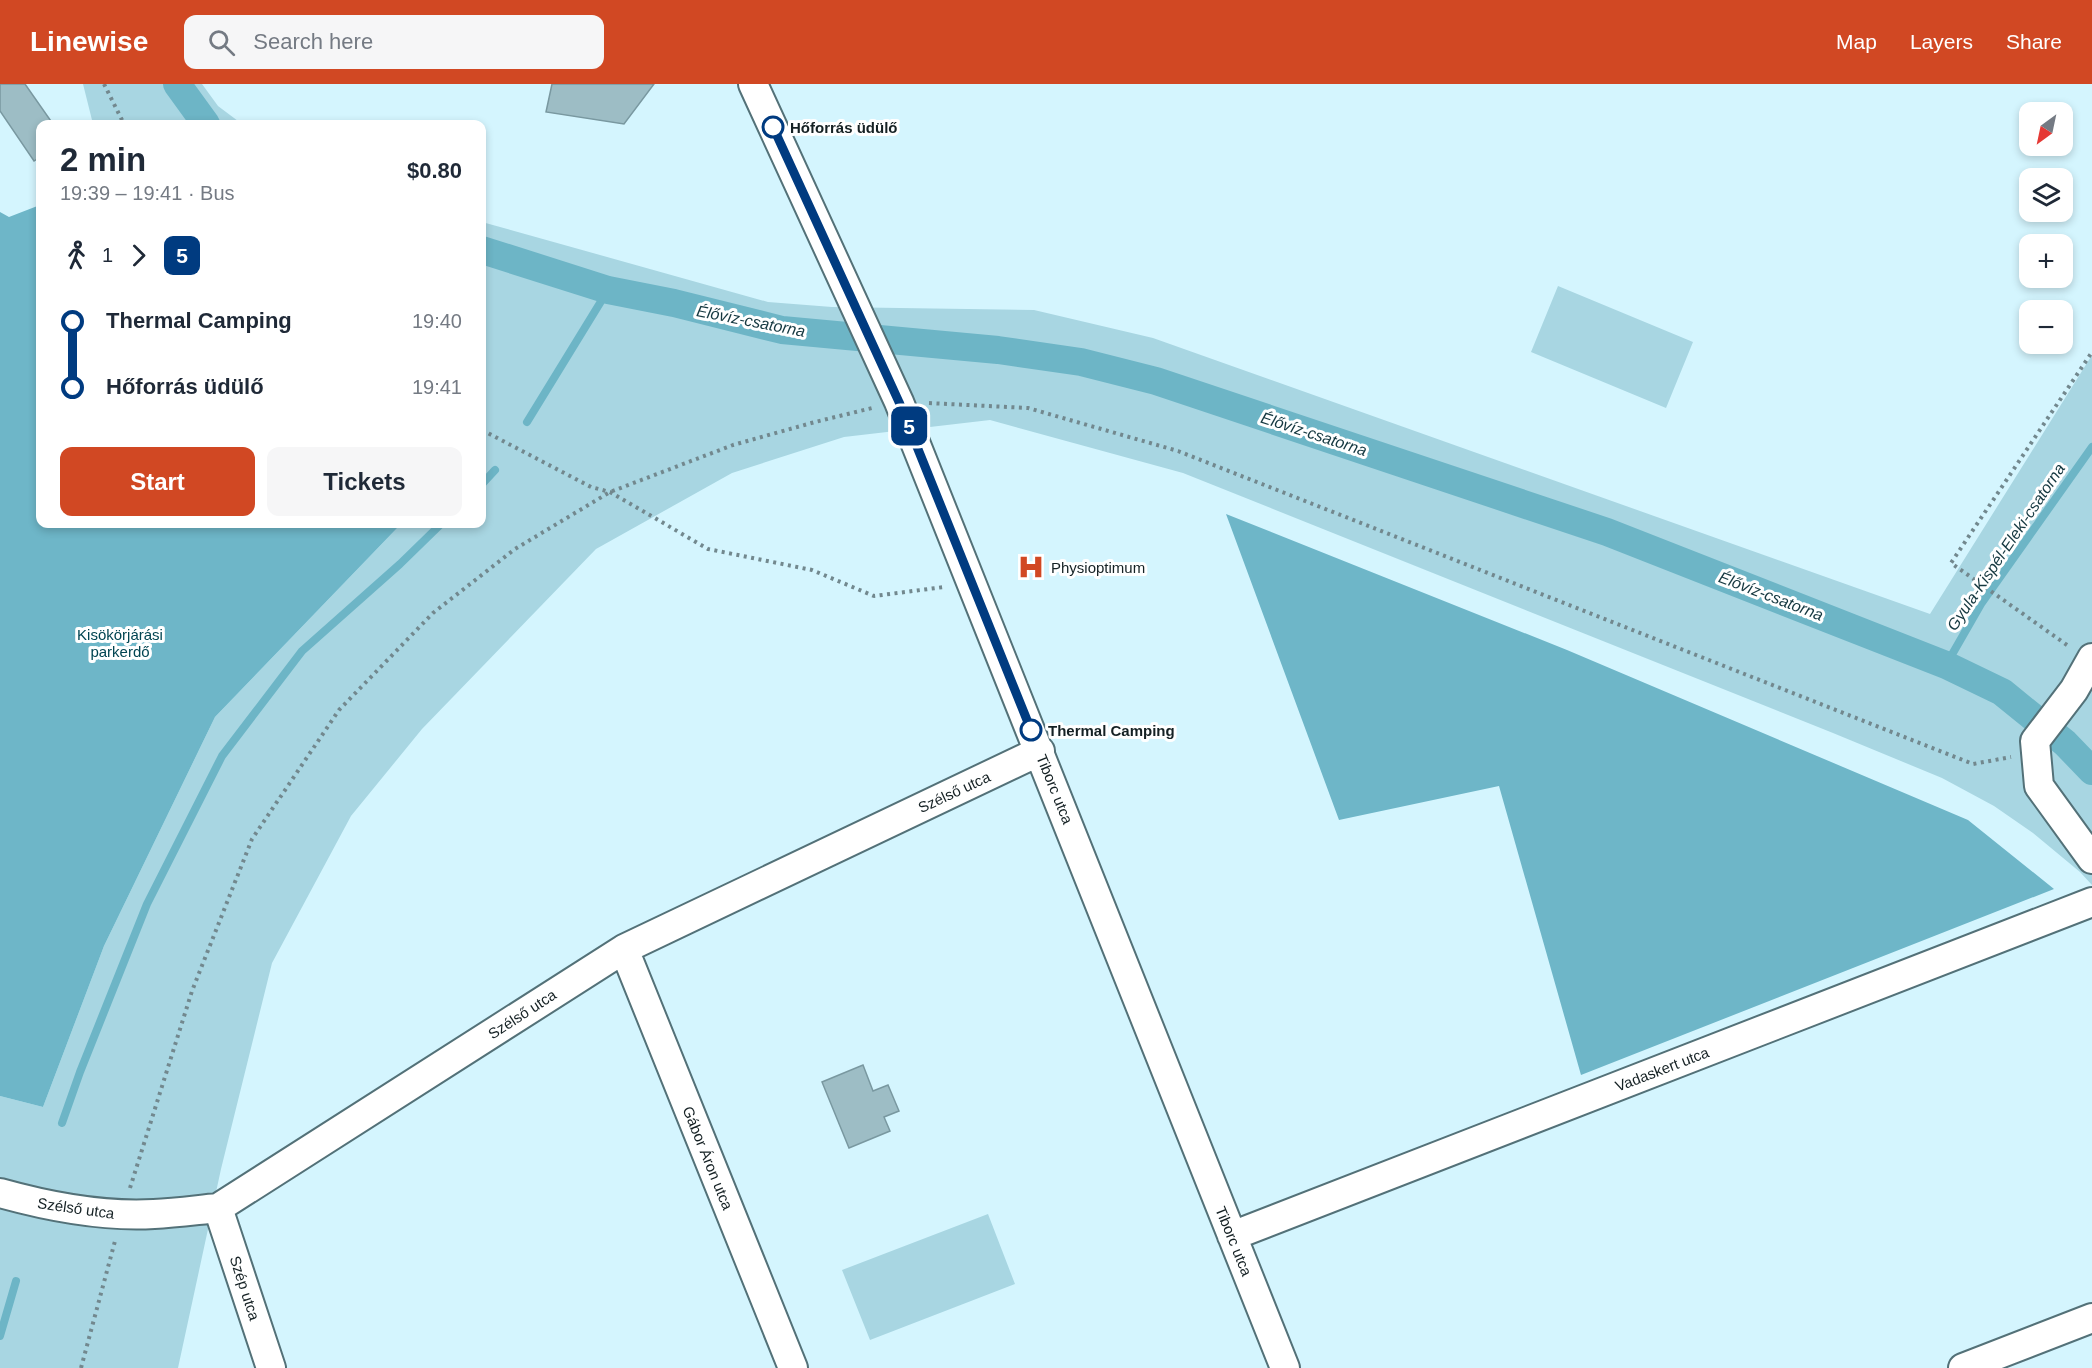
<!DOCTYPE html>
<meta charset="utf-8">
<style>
:root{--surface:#fff;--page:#f6f6f7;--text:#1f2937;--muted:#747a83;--accent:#d14823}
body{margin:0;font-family:Arial,sans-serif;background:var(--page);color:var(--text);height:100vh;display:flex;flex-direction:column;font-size:22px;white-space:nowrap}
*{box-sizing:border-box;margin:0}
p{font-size:20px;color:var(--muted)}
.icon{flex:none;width:33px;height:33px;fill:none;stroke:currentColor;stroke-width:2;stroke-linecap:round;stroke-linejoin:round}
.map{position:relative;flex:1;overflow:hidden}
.details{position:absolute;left:36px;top:36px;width:450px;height:408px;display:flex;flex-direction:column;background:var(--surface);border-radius:12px;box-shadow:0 3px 9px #0003}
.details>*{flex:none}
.badge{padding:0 12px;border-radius:9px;font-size:21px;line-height:39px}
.needle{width:39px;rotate:213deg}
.buttons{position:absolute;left:2019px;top:18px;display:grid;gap:12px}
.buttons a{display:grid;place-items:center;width:54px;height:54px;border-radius:12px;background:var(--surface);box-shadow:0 3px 9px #0003;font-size:30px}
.map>.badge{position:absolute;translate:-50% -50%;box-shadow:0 0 0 3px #fff}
.legs{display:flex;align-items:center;gap:9px;height:66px;padding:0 24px;font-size:20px}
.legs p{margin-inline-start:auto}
.headline{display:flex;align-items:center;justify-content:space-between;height:102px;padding:0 24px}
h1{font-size:33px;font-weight:700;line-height:45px}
.cta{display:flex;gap:12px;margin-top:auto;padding:12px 24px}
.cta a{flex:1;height:69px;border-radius:12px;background:var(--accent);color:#fff;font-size:24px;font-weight:700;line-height:69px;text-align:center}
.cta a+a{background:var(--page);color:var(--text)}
ul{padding:0 24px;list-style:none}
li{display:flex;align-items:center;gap:21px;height:66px;font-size:22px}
li i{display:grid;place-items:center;width:9px;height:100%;margin:0 8px;background:currentColor}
li i::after{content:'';width:15px;height:15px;margin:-8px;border:4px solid;border-radius:50%;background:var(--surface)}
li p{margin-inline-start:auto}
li:first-child i{background:linear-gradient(#0000 50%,currentColor 0)}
li:last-child i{background:linear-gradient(currentColor 50%,#0000 0)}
header{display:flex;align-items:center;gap:36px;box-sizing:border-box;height:84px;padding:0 30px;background:var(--accent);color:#fff}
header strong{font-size:28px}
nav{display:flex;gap:33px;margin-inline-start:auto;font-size:21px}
.search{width:420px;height:54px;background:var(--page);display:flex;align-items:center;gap:15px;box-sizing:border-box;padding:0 21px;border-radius:12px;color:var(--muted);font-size:22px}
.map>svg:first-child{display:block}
</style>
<header>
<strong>Linewise</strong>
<div class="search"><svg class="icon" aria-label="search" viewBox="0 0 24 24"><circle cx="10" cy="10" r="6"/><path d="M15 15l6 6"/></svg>Search here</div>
<nav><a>Map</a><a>Layers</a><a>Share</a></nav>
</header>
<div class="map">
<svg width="2092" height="1284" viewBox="0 0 2092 1284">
<rect width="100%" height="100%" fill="#d4f5fe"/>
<!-- green -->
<path fill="#a8d6e2" d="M83,0H202L218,22L242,40H93Z
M482,138L768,218L832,223L1034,226L1153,254L1930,530L2092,271V801L2080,788L2033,749L1994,722L1942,694L1833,649L1183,389L990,336L844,353L732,389L596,465L422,645L351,732L272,879L221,1085L178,1284H0V1012L43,1023L104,862L215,633L401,440H482Z
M1558,202L1693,258L1666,324L1531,268Z
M988,1130L1015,1200L870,1256L842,1186Z"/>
<!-- forest -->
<path fill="#6eb6c8" d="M40,121V440H401L215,633L104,862L43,1023L0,1012V128L9,133Z
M1226,430L1567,566L1968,736L2054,805L1581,991L1499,702L1339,736Z"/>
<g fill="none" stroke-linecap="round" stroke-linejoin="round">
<!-- stream -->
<path stroke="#6db5c6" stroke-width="8" d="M527,338L608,206
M482,400L495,386
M1946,581L1981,520L2092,363
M62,1039L80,988L147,820L222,672L302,567L400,480L441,440
M0,1252L16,1197"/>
<!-- canal -->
<path stroke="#6db5c6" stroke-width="28" d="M177,0L206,40
M482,166L608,206L674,219L782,246L998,266L1081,278L1156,297L1607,448L1946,581L2002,608L2065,659L2092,687"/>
</g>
<!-- building -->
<path fill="#9dbdc5" stroke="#7998a0" stroke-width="1.5" d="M0,0H25L53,40H40V73L34,77L0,27Z
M552,0H654L624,40L546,28Z
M863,981L873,1007L888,1001L899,1027L884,1033L890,1047L849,1064L822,998Z"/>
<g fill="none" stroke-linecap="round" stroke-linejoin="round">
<!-- street casing -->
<g stroke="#537178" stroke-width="32">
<path id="street" d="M753,0L899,318L1285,1284
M2092,574L2074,606L2035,657L2039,702L2092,775
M624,865L793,1284
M0,1109C50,1123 102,1133 154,1130C176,1129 197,1126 218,1124L624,865L1040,667
M218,1124L271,1284
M1232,1152L2092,818
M1963,1284L2092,1234"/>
</g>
<!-- path -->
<path stroke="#72888e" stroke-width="4" stroke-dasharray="3 4.5" stroke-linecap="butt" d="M104,0L124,40
M929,319L1028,324L1178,367L1973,680L2011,673
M482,346L591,403L610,408L708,465L812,486L874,512L944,503
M2067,561L1951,479L2092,268
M130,1104L192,907L252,755L339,626L433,529L515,465L610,408L733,361L815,338L872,324
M81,1284L115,1157"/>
<!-- street -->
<use href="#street" stroke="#fff" stroke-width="28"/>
</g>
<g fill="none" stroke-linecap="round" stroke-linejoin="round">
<!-- line-1 casing -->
<g stroke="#fff" stroke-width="14">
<path id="line-1" d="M773,43L899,318L1031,646"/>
</g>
<!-- line-1 -->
<use href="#line-1" stroke="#003b80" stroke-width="9"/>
</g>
<!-- icons -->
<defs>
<g id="hospital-bare" transform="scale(2.07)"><path d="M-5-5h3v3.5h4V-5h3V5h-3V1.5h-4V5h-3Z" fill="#d14823" stroke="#fff" stroke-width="2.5" paint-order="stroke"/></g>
</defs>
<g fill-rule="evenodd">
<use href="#hospital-bare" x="1031" y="483"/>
</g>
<!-- markers -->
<g fill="#fff" stroke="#003b80" stroke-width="3">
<circle cx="773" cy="43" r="10"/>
<circle cx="1031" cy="646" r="10"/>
</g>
<g text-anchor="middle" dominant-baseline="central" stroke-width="6" stroke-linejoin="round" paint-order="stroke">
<!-- stop labels -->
<g font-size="15" font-weight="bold" fill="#152124" stroke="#fff" text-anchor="start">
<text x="790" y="43">Hőforrás üdülő</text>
<text x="1048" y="646">Thermal Camping</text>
</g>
<!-- poi labels -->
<g font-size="15" fill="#152124" stroke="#fff" text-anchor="start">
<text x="1051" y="483">Physioptimum</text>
</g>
<!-- park labels -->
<g font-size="15" fill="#004451" stroke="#fff">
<text x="120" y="550">Kisökörjárási<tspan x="120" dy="17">parkerdő</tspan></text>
</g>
<!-- street labels -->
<g font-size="15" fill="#152124" stroke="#fff">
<text transform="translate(1055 705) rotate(68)">Tiborc utca</text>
<text transform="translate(954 708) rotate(-25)">Szélső utca</text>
<text transform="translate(522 930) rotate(-33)">Szélső utca</text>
<text transform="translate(1662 985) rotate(-21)">Vadaskert utca</text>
<text transform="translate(708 1074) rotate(68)">Gábor Áron utca</text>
<text transform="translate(76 1124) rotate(8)">Szélső utca</text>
<text transform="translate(1234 1157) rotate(68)">Tiborc utca</text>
<text transform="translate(245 1204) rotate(72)">Szép utca</text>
</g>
<!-- water labels -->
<g font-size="16" font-style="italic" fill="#153840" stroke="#fff">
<text transform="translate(751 237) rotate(11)">Élővíz-csatorna</text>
<text transform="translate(1314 350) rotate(18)">Élővíz-csatorna</text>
<text transform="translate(2006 463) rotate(-56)">Gyula-Kispél-Eleki-csatorna</text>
<text transform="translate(1771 512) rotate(21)">Élővíz-csatorna</text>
</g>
</g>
</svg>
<div class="buttons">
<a><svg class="needle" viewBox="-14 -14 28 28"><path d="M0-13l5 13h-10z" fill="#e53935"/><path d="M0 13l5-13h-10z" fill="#747a83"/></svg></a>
<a><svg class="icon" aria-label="layers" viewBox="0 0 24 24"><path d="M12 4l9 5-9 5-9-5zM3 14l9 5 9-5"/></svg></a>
<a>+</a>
<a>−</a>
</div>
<b class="badge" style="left:909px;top:342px;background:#003b80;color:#fff">5</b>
<section class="details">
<div class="headline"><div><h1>2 min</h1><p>19:39 – 19:41 · Bus</p></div><b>$0.80</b></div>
<div class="legs"><svg class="icon" aria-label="walk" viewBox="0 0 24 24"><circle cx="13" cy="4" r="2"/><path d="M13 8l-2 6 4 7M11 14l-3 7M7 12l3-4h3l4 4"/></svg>1<svg class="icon" aria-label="forward" viewBox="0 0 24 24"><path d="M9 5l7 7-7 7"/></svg><b class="badge" style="background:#003b80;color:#fff">5</b></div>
<ul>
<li><i style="color:#003b80"></i><b>Thermal Camping</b><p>19:40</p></li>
<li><i style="color:#003b80"></i><b>Hőforrás üdülő</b><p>19:41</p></li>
</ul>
<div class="cta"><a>Start</a><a>Tickets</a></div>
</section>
</div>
